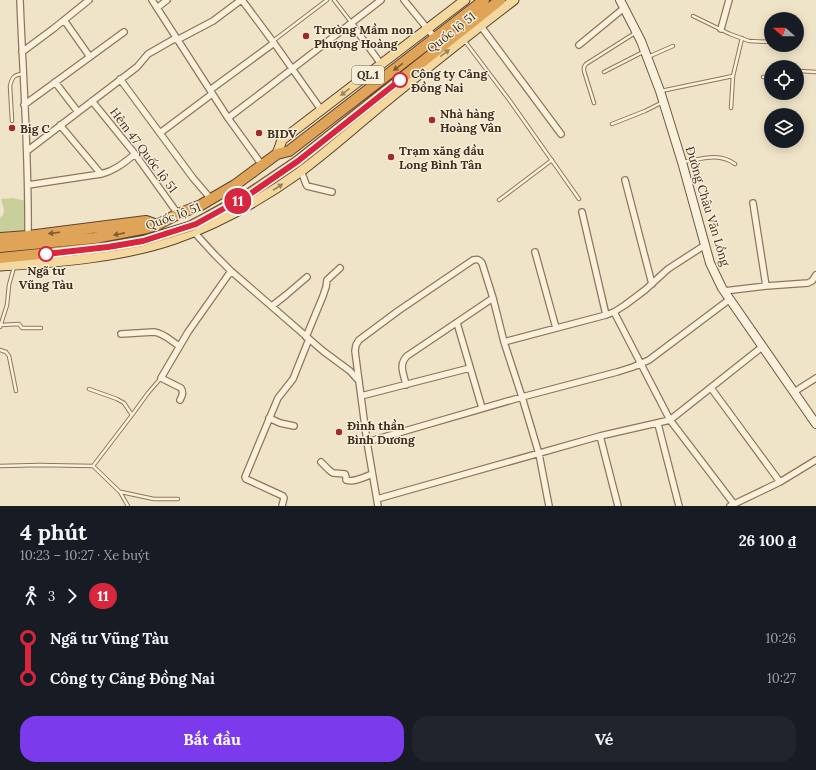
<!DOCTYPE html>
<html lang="vi">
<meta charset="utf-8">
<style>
:root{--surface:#171b24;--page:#20242c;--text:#f1f3f6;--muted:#9ea1a6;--accent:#7c3aed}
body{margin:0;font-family:Lora,serif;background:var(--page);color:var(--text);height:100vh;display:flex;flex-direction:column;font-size:15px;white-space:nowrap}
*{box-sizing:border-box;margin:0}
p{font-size:13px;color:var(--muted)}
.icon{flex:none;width:22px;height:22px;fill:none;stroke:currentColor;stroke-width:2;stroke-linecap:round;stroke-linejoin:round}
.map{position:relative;height:506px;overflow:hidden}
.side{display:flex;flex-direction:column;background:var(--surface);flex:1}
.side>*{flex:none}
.badge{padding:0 8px;border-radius:13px;font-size:14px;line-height:26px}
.needle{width:26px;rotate:290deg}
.buttons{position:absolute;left:764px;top:12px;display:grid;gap:8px}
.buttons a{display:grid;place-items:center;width:40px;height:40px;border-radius:50%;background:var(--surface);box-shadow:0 2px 10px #0003;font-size:20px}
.map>.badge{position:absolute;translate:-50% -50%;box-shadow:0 0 0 2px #fff}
.legs{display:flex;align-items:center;gap:6px;height:44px;padding:0 20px;font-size:13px}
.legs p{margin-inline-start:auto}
.head{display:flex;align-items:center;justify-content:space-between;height:68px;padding:0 20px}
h1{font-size:22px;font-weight:700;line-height:30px}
.cta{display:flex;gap:8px;margin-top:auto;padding:8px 20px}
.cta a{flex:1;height:46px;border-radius:16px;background:var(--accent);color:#fff;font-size:16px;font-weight:700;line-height:46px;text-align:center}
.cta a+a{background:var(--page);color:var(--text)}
ul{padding:0 20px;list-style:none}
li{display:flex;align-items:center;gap:14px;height:40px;font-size:15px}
li i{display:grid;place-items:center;width:6px;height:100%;margin:0 5px;background:currentColor}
li i::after{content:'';width:10px;height:10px;margin:-5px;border:3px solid;border-radius:50%;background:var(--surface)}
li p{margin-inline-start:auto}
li:first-child i{background:linear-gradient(#0000 50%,currentColor 0)}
li:last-child i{background:linear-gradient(currentColor 50%,#0000 0)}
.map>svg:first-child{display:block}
</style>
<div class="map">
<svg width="816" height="506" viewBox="0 0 816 506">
<rect width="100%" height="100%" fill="#f0e4c8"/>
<!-- green -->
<path fill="#c9cf9b" d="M13,198L26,201L25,233L0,235V218L3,215L4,210L1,199Z"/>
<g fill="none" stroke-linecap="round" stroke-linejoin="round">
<!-- lane casing -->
<g stroke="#8d765c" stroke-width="4.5">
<path id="lane" d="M334,0L351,22
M693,16L730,34L749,41L771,42
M464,40L510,101L579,199
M273,41L327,0
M648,57L673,46
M604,72L643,52
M797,72L799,71L816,72
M763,77H771
M661,91L733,76
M594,103L584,71V67L586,64L635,33
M731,108L733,76L742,38
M12,121L10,86C12,77 14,75 22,74
M612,124L645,111L663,102
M683,162C701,159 719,152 735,164
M499,200L552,160
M1,325L19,324L22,328H41
M0,327L7,305L9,285L14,267
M0,350L6,352L9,356L16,391
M89,389L117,399L124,403L132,415L148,393L161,378
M0,466L39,465L93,466L120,492L128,506
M93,466L132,415
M121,492L154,499H178"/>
</g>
<!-- street casing -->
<g stroke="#8d765c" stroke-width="8">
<path id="street" d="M20,0C23,79 29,157 28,236
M152,0L228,118L262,165
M242,0L274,43L322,111
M404,0L435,38
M157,8L167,0
M64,20L90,57
M351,23L381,64
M480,25L561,134
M721,29L729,0
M177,40L213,21L241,0
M579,45L624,8
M22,52L53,29L89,0
M120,79L193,178L211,199
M55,82L78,112
M210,90L274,43
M92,101L135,154L178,214
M24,105L124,32
M228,118L261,93L381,0
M60,125L101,174
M160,133L212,94
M27,151L137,67L148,54L176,38
M301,171L306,184L307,186L332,192
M625,180L652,284
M28,185L101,174C114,171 124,163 135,154
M753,203L766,286
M582,212L606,315
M194,232L215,255L231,271L323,351L350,371L359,381
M535,252L556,328
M724,291L766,286L808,283L812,281L816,275
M272,306L286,295L307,277
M614,312L670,420L734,504
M457,323L482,408
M121,334L154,332C164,333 171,341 179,346
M306,337L323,296L326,287L327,280L340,268
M504,342L606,315L614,312L625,305L645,290L668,269L705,245
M406,385C404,374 398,365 407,356L493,298
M711,388L780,482
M794,392L816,378
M361,396L470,368
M180,400C182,396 184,393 181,388L161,378L188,332L231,271
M269,418L280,423L294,426
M658,424L679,506
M600,436L618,506
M367,442L522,397L617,372L633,367L649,360L730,299
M321,462L329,470L333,473L345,474L346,477V480C353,483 365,477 372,474
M377,499L600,436L670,420L762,347
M282,506L284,498L283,496L246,479L245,477L275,405L278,398L293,379L309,339
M378,506L367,442L355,351L356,345L359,340L398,311L473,260C477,259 479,259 482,263L493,298L504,342L522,397L539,454L549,506
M730,506L780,482L816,460"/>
</g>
<!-- secondary casing -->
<g stroke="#6f573f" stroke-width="10">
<path id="secondary" d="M620,0L641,41L660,91L682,162L710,263L722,288L816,424"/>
</g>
<!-- primary casing -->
<g stroke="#5b4430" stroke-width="11">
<path id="primary" d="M277,154L282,140L465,0
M0,266C58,262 120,258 175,239C220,223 261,200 300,172C327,152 353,129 379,107C423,71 468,35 514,0"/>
</g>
<!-- highway casing -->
<g stroke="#5b4430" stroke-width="12">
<path id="highway" d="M0,238L28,236L146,221L157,225
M0,247L95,238L147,228L157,225L178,214L201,205L211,199L235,185L277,154L289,151L484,0
M0,258L108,247L143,241L189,227L208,217L249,194L298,161L500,0"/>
</g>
<!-- lane -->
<use href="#lane" stroke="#faf1dc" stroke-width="2.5"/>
<!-- street -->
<use href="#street" stroke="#faf1dc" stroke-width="5.5"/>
<!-- secondary -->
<use href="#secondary" stroke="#faf1dc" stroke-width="8"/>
<!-- primary -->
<use href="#primary" stroke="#f3d9a0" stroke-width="9"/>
<!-- highway -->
<use href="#highway" stroke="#e0a458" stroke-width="10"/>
</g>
<!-- one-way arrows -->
<defs><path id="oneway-solid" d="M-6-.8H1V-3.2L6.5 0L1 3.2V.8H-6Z"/></defs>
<g fill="#988460">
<use href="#oneway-solid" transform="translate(445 53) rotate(-38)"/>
<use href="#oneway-solid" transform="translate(345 92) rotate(142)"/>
<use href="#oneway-solid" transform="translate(278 187) rotate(-33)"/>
</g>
<g fill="#7e5d36">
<use href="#oneway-solid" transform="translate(398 67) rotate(143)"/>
<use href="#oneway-solid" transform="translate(54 233) rotate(173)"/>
<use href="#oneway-solid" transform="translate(119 234) rotate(169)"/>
</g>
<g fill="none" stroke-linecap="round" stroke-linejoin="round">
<!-- line-1 casing -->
<g stroke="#fff" stroke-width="9">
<path id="line-1" d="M46,254L108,247L143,241L196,224L250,194L298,161L400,80"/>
</g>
<!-- line-1 -->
<use href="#line-1" stroke="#d7263d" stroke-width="6"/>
</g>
<!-- markers -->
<g fill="#9e2a2b" stroke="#f7eed8" stroke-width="1.5">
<circle cx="306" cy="36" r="4"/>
<circle cx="432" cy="120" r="4"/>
<circle cx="12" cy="128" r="4"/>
<circle cx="259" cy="133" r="4"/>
<circle cx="391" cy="157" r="4"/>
<circle cx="339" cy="432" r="4"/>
</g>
<g fill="#fff" stroke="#d7263d" stroke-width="2">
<circle cx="400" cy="80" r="7"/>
<circle cx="46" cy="254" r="7"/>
</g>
<g text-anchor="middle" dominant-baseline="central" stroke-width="3" stroke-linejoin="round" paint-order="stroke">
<!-- shield labels -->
<rect fill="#f7eed8" stroke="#756857" stroke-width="1" x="352" y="66" width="32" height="18" rx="3"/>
<g font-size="11" font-weight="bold" fill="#3d2e20">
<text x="368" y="75">QL.1</text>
</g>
<!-- poi labels -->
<g font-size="12" font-weight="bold" fill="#3d2e20" stroke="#f7eed8" text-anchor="start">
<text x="314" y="29">Trường Mầm non<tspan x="314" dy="14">Phượng Hoàng</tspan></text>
<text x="440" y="113">Nhà hàng<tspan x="440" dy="14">Hoàng Vân</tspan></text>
<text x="20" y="128">Big C</text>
<text x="267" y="133">BIDV</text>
<text x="399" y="150">Trạm xăng dầu<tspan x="399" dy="14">Long Bình Tân</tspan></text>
<text x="347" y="425">Đình thần<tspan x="347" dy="14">Bình Dương</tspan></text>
</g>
<!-- street labels -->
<g font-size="12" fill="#3d2e20" stroke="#f7eed8">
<text transform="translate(451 32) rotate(-38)">Quốc lộ 51</text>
<text transform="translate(144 150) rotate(53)">Hẻm 47 Quốc lộ 51</text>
<text transform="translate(708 206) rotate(73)">Đường Châu Văn Lồng</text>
<text transform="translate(173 216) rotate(-20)">Quốc lộ 51</text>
</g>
<!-- stop labels -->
<g font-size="12" font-weight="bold" fill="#3d2e20" stroke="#f7eed8" text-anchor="start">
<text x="411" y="73">Công ty Cảng<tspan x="411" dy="14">Đồng Nai</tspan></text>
<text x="46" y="270" text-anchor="middle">Ngã tư<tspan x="46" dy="14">Vũng Tàu</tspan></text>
</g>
</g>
</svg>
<div class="buttons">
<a><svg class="needle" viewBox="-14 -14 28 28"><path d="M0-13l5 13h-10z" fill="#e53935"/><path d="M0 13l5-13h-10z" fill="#9ea1a6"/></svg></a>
<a><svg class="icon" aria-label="locate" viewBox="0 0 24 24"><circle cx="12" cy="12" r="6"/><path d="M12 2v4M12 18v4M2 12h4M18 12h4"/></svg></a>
<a><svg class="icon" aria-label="layers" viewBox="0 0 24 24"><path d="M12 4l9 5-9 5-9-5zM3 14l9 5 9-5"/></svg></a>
</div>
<b class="badge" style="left:238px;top:201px;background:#d7263d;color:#fff">11</b>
</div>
<section class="side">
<div class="head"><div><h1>4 phút</h1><p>10:23 – 10:27 · Xe buýt</p></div><b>26 100 ₫</b></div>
<div class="legs"><svg class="icon" aria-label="walk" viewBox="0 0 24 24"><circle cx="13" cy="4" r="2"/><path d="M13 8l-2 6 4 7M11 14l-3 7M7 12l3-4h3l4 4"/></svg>3<svg class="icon" aria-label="forward" viewBox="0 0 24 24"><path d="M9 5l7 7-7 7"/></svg><b class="badge" style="background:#d7263d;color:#fff">11</b></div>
<ul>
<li><i style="color:#d7263d"></i><b>Ngã tư Vũng Tàu</b><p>10:26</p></li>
<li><i style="color:#d7263d"></i><b>Công ty Cảng Đồng Nai</b><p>10:27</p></li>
</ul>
<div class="cta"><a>Bắt đầu</a><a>Vé</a></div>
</section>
